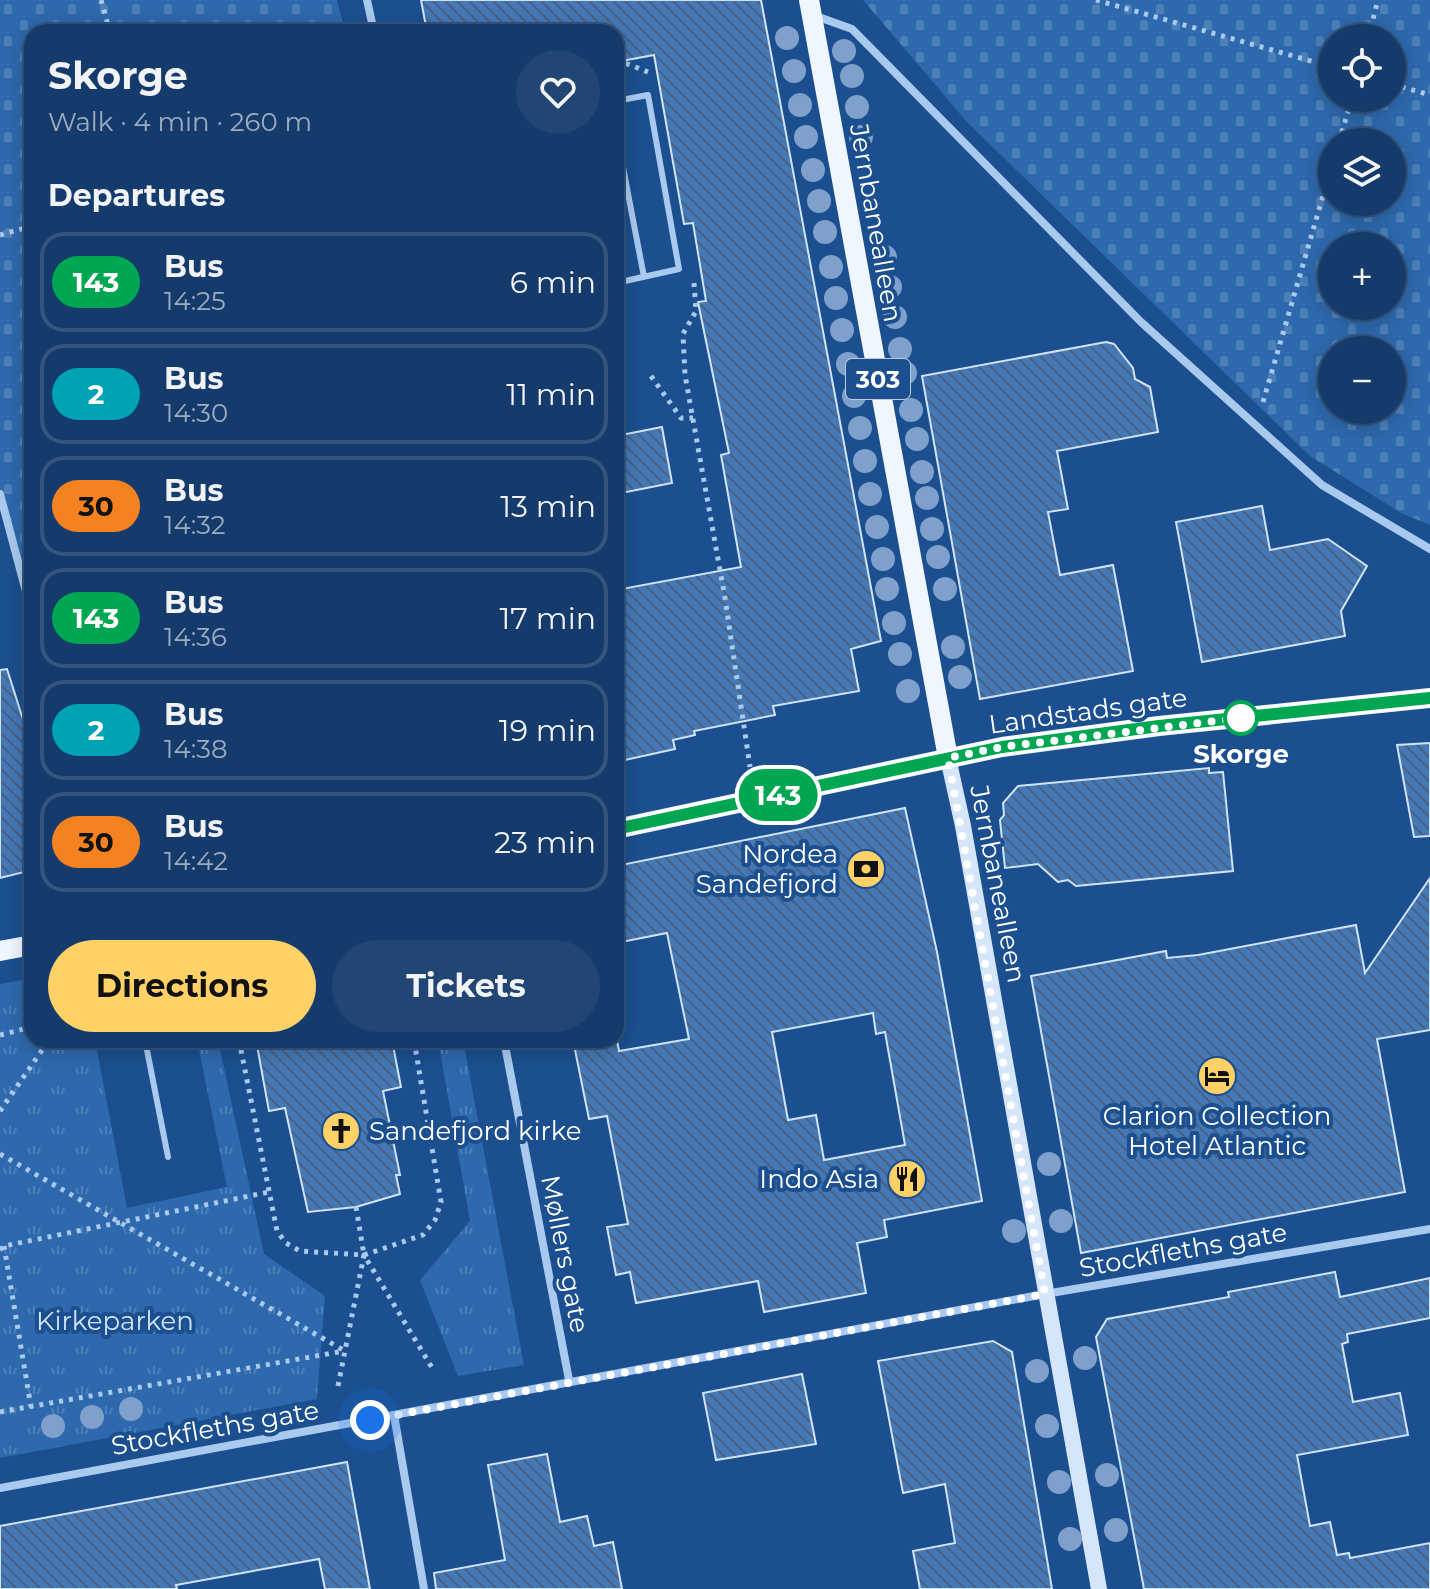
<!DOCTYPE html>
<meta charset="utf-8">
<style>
:root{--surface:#143b6b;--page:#214673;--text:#f1f3f6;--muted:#9dadc1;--line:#33557e;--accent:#ffd166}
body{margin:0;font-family:Montserrat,sans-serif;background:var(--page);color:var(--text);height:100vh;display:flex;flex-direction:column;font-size:30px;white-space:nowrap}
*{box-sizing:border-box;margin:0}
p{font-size:26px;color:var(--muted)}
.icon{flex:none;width:44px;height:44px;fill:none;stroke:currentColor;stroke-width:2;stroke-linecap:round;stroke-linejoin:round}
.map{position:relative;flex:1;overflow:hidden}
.panel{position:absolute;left:24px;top:24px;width:600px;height:1024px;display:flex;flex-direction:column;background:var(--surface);border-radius:24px;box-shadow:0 4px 20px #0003,0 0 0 2px var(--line)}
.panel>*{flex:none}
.badge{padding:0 16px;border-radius:26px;font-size:28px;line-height:52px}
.buttons{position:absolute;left:1318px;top:24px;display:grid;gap:16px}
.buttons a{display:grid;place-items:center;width:88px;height:88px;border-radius:50%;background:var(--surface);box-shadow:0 4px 20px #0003,0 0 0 2px var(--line);font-size:40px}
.you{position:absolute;width:40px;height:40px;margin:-20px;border:6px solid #fff;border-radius:50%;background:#1a73e8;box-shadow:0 0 0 12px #1a73e833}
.map>.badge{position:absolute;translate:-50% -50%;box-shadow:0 0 0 4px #fff}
h2{padding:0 24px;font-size:30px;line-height:72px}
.round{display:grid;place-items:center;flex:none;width:84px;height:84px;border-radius:42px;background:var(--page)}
.head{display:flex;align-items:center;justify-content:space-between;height:136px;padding:0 24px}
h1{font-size:38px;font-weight:700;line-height:60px}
.button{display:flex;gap:16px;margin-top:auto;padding:16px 24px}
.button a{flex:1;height:92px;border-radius:48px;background:var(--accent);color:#111;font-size:32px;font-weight:700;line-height:92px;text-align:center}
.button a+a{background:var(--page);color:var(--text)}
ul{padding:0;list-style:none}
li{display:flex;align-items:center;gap:24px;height:100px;margin:0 16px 12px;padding:0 8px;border:4px solid var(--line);border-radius:24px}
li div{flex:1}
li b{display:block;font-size:30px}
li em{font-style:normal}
li .badge{min-width:88px;font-weight:700;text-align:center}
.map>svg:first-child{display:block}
</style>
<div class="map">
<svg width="1430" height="1589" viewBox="0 0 1430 1589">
<defs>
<pattern id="cemetery-stones" width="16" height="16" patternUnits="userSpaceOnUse" patternTransform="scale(2)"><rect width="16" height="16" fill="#2e69ad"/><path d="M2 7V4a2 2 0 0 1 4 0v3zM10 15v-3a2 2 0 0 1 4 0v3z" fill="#4d80b9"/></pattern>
<pattern id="park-tufts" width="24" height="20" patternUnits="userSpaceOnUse" patternTransform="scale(2)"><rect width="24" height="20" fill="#2e69ad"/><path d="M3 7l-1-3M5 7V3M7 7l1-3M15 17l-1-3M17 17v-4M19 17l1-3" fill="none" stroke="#4d80b9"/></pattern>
<pattern id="building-back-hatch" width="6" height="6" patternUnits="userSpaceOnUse" patternTransform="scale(2)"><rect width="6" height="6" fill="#4478b7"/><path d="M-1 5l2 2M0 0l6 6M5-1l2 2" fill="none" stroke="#486282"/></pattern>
</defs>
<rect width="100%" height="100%" fill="#1b4f8f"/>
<!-- cemetery -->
<path fill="url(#cemetery-stones)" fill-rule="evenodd" d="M0,0H337L345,32H32V615L0,496Z
M863,0H1430V525L1401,513L1310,456L967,122ZM1332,38H1392V98H1332ZM1332,142H1392V202H1332ZM1332,246H1392V306H1332ZM1332,350H1392V410H1332Z"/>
<!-- park -->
<path fill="url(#park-tufts)" d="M32,978V1040H95L127,1208L227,1187L197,1040H218L264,1254L325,1296L317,1399L0,1458V984Z
M438,1040H463L524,1365L458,1376L420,1280L470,1221Z"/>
<!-- building -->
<path fill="url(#building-back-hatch)" stroke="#cfe3fa" stroke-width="2" fill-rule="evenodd" d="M421,0H761L881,641L851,649L859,691L773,706L775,715L694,731L695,735L673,740L675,749L616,762V590L741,567L721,455L729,453L698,302L706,301L693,223L684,224L654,55L616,62V32H427Z
M1106,342L1114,344L1133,368L1135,379L1150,387L1158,432L1057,451L1068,509L1048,512L1060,575L1113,565L1133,671L980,699L922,376Z
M662,427L672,483L616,494V436Z
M1262,506L1270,550L1328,539L1367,566L1341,611L1345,636L1202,662L1176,522Z
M7,669L32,748V870L0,878V670Z
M1430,743V836L1414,837L1397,745Z
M1209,768V773L1223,772L1233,871L1076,886L1068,880L1058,882L1038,864L1005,868L1000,820L1004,815L1003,803L1018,786Z
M905,808L937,952L982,1201L884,1220L887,1237L857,1243L866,1293L764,1312L758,1281L636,1303L630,1272L616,1275L607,1227L628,1224L607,1116L589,1119L573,1040H617L619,1051L689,1039L667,933L616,943V866ZM873,1013L876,1034L885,1032L905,1145L824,1160L816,1115L788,1120L772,1032Z
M1430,878V1030L1377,1039L1405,1192L1081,1253L1031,976L1166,951L1167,958L1198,955L1356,925L1365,973Z
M256,1040H392L401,1087L383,1091L400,1175H396L400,1194L356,1207L308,1212L285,1108L269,1111Z
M1335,1272L1340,1297L1430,1278V1318L1347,1334L1348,1342L1342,1344L1353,1402L1400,1393L1408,1435L1297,1455L1310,1526L1330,1522L1337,1555L1349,1553L1350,1558L1430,1543V1589H1144L1096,1337L1107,1319L1229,1297L1228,1292Z
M993,1341L1012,1352L1052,1589H920L913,1551L955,1543L945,1484L903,1493L878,1361Z
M802,1374L816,1444L716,1460L703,1393Z
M547,1454L560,1522L587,1516L594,1546L613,1542L622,1589H436L434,1573L505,1560L488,1465Z
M347,1462L370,1589H325L319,1559L176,1585L177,1589H0V1526Z"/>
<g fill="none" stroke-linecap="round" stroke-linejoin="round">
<!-- path -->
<path stroke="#a9c9ee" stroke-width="5" stroke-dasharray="4 6" stroke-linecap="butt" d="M101,0L110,32
M1096,0L1332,67
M1368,38L1378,0
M616,64L625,63L648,72
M1392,84L1430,95
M1339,142L1352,98
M0,235L32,226
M694,283L696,311L683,334L685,375L725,598L750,767
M651,376L681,418H693
M1263,402L1332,165
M0,1035L32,1027
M239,1040L277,1231L286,1243L300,1251L364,1255L423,1235L435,1220L441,1202L414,1040
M0,1111L49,1040
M0,1154L345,1351
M356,1207L364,1255
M4,1246L31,1407
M0,1250L4,1246L269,1192
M338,1386L364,1255L434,1371
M0,1412L344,1351"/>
<!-- lane -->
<path stroke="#a9c9ee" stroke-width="6" d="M616,101L648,95L679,269L616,283
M616,131L644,277
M145,1040L168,1157"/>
<!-- street -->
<path stroke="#a9c9ee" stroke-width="8" d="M367,0L374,32
M813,15L852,29L1141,322L1322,485L1430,549
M0,494L32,614
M504,1040L569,1380
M394,1415L424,1589
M0,1488L1045,1294L1430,1229"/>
<!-- secondary -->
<path stroke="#d6e6fa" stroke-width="16" d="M948,758L963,826L1099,1589"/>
<!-- primary -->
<path stroke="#f0f6ff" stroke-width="20" d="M809,0L948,758
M616,829L1002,747L1159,726L1430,698
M0,951L32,945"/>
</g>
<!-- trees -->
<g fill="#7ea0ca">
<circle cx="787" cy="38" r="12"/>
<circle cx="844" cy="51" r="12"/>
<circle cx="794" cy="71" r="12"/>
<circle cx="852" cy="76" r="12"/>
<circle cx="800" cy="105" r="12"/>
<circle cx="857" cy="107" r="12"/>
<circle cx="806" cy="137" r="12"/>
<circle cx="861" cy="137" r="12"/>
<circle cx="813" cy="170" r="12"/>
<circle cx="819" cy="201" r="12"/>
<circle cx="825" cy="232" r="12"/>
<circle cx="885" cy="257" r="12"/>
<circle cx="831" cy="267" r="12"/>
<circle cx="890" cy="287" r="12"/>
<circle cx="836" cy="298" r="12"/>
<circle cx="895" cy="317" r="12"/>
<circle cx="842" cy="330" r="12"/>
<circle cx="900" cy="349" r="12"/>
<circle cx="848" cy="364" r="12"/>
<circle cx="905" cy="373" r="12"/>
<circle cx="854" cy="396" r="12"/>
<circle cx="911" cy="410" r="12"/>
<circle cx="860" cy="428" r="12"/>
<circle cx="917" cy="439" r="12"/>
<circle cx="865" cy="461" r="12"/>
<circle cx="922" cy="472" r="12"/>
<circle cx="870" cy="494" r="12"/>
<circle cx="927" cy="498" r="12"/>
<circle cx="877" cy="527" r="12"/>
<circle cx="932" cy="529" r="12"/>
<circle cx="938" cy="557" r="12"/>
<circle cx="883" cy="559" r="12"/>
<circle cx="887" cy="589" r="12"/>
<circle cx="945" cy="589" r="12"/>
<circle cx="894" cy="623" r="12"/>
<circle cx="953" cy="647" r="12"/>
<circle cx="900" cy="654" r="12"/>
<circle cx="960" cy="677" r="12"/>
<circle cx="908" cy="691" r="12"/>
<circle cx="1049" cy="1164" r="12"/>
<circle cx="1061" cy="1221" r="12"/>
<circle cx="1014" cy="1231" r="12"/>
<circle cx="1085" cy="1358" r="12"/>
<circle cx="1037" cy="1371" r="12"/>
<circle cx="131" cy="1409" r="12"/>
<circle cx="92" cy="1417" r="12"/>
<circle cx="53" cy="1426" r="12"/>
<circle cx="1047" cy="1426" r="12"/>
<circle cx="1107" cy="1475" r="12"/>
<circle cx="1059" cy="1482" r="12"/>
<circle cx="1116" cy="1530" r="12"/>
<circle cx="1070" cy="1539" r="12"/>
</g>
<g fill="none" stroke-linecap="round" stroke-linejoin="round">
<!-- line casing -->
<g stroke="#fff" stroke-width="18">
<path id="line" d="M616,829L1002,747L1159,726L1430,698"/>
</g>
<!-- line -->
<use href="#line" stroke="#00a651" stroke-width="12"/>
<!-- walk -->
<path stroke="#fff" stroke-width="8" stroke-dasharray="0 14.4" d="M370,1420L1045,1294L948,758L1002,747L1249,717L1241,718"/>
</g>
<!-- icons -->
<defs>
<g id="bank-disc" transform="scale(2)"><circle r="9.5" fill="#ffd166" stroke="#1b4f8f"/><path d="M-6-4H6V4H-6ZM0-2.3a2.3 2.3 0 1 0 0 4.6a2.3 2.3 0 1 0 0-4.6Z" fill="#111"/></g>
<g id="hotel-disc" transform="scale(2)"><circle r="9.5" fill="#ffd166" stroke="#1b4f8f"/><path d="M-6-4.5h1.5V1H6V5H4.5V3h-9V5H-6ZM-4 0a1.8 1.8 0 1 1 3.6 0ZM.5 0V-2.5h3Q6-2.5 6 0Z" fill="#111"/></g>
<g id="church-disc" transform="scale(2)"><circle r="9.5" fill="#ffd166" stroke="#1b4f8f"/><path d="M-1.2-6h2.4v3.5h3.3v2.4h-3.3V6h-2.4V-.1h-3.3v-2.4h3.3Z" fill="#111"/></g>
<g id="restaurant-disc" transform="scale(2)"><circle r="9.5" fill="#ffd166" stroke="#1b4f8f"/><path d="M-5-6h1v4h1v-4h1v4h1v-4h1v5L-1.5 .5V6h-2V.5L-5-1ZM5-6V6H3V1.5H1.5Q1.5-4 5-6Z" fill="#111"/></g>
</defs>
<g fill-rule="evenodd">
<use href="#bank-disc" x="866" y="869"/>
<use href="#hotel-disc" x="1217" y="1076"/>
<use href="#church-disc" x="341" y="1131"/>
<use href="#restaurant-disc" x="907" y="1179"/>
</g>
<!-- markers -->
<circle fill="#fff" stroke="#00a651" stroke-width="4" cx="1241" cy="718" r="16"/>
<g text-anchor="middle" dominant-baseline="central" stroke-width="8" stroke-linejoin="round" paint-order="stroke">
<!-- shield labels -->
<rect fill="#1b4f8f" stroke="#bbcadd" stroke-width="2" x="846" y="359" width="64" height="40" rx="6"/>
<g font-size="24" font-weight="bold" fill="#fff">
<text x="878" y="379">303</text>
</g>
<!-- street labels -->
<g font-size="26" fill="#fff" stroke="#1b4f8f">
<text transform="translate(876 223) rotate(80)">Jernbanealleen</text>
<text transform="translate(1088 711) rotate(-8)">Landstads gate</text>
<text transform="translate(998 884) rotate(79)">Jernbanealleen</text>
<text transform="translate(1183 1250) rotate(-10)">Stockfleths gate</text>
<text transform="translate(565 1254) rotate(79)">Møllers gate</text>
<text transform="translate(215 1428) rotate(-10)">Stockfleths gate</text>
</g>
<!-- stop labels -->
<g font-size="26" font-weight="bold" fill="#fff" stroke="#1b4f8f">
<text x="1241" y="754">Skorge</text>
</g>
<!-- poi labels -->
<g font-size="26" fill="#fff" stroke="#1b4f8f" text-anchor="end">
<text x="838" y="854">Nordea<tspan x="838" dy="30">Sandefjord</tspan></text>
<text x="1217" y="1116" text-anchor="middle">Clarion Collection<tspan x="1217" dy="30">Hotel Atlantic</tspan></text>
<text x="369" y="1131" text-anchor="start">Sandefjord kirke</text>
<text x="879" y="1179">Indo Asia</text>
</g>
<!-- park labels -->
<g font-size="26" fill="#cfe3fa" stroke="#1b4f8f">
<text x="115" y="1321">Kirkeparken</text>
</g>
</g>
</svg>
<div class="buttons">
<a><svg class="icon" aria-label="locate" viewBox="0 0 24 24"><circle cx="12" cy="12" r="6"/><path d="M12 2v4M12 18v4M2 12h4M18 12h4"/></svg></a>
<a><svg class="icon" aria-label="layers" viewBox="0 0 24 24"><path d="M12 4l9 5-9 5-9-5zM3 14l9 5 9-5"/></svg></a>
<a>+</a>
<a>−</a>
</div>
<div class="you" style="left:370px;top:1420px"></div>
<b class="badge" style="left:778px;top:795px;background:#00a651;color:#fff">143</b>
<section class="panel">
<div class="head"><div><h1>Skorge</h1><p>Walk · 4 min · 260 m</p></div><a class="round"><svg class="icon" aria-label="heart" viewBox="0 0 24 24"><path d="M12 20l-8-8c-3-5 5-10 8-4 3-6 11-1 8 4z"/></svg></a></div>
<h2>Departures</h2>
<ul>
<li><span class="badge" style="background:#00a651;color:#fff">143</span><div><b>Bus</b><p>14:25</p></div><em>6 min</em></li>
<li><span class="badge" style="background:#00a3b4;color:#fff">2</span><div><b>Bus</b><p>14:30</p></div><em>11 min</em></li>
<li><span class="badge" style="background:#f58220;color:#111">30</span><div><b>Bus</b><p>14:32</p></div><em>13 min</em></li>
<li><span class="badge" style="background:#00a651;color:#fff">143</span><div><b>Bus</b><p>14:36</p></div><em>17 min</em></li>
<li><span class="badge" style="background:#00a3b4;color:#fff">2</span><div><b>Bus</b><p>14:38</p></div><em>19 min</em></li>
<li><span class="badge" style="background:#f58220;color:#111">30</span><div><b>Bus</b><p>14:42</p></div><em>23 min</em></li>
</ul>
<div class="button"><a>Directions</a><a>Tickets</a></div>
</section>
</div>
